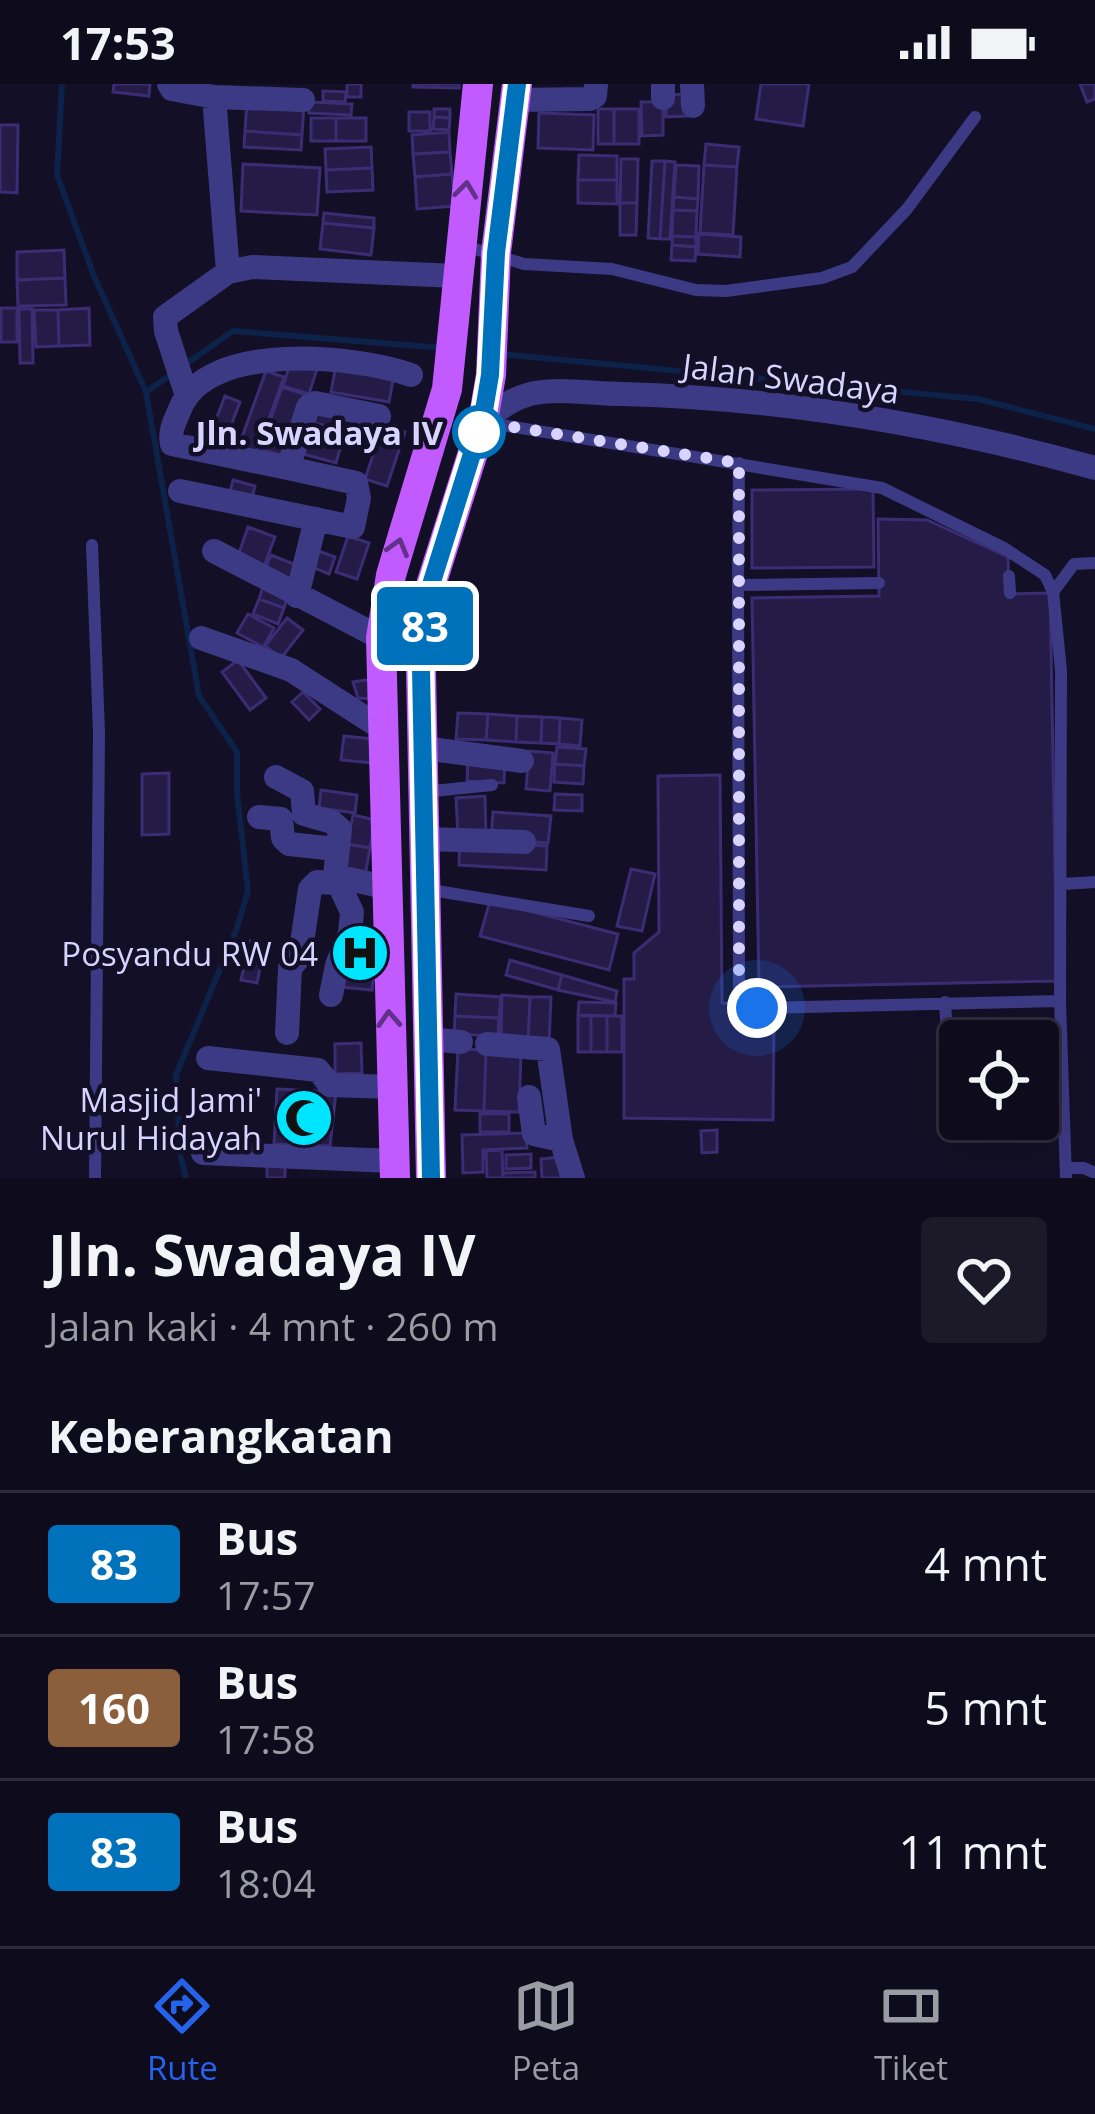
<!DOCTYPE html>
<html lang="id">
<meta charset="utf-8">
<style>
:root{--surface:#0e0b1c;--page:#1c1929;--text:#f1f3f6;--muted:#9b9ba3;--line:#2e2b3b;--accent:#2563eb}
body{margin:0;font-family:"Open Sans",sans-serif;background:var(--page);color:var(--text);height:100vh;display:flex;flex-direction:column;font-size:45px;white-space:nowrap}
*{box-sizing:border-box;margin:0}
p{font-size:39px;color:var(--muted)}
.icon{flex:none;width:66px;height:66px;fill:none;stroke:currentColor;stroke-width:2;stroke-linecap:round;stroke-linejoin:round}
.map{position:relative;height:1094px;overflow:hidden}
.panel{display:flex;flex-direction:column;background:var(--surface);flex:1}
.panel>*{flex:none}
.badge{padding:0 24px;border-radius:9px;font-size:42px;line-height:78px}
.buttons{position:absolute;left:939px;top:936px;display:grid;gap:24px}
.buttons a{display:grid;place-items:center;width:120px;height:120px;border-radius:12px;background:var(--surface);box-shadow:0 12px 48px #0002,0 0 0 3px var(--line);font-size:60px}
.you{position:absolute;width:60px;height:60px;margin:-30px;border:9px solid #fff;border-radius:50%;background:#1a73e8;box-shadow:0 0 0 18px #1a73e833}
.map>.badge{position:absolute;translate:-50% -50%;box-shadow:0 0 0 6px #fff}
h2{padding:0 48px;font-size:45px;line-height:108px}
.round{display:grid;place-items:center;flex:none;width:126px;height:126px;border-radius:12px;background:var(--page)}
.overview{display:flex;align-items:center;justify-content:space-between;height:204px;padding:0 48px}
h1{font-size:57px;font-weight:700;line-height:90px}
ul{padding:0;list-style:none}
li{display:flex;align-items:center;gap:36px;height:144px;padding:0 48px;border-top:3px solid var(--line)}
li div{flex:1}
li b{display:block;font-size:45px}
li em{font-style:normal}
li .badge{min-width:132px;font-weight:700;text-align:center}
.status{display:flex;justify-content:space-between;align-items:center;height:84px;padding:0 60px;background:var(--surface);direction:ltr}
.status svg{height:33px;fill:currentColor}
.menu{display:flex;justify-content:space-around;align-items:center;height:168px;border-top:3px solid var(--line);background:var(--surface);font-size:33px;color:var(--muted)}
.menu a{display:grid;justify-items:center;gap:6px}
.menu .selected{color:var(--accent)}
.map>svg:first-child{display:block}
</style>
<div class="status"><b>17:53</b><svg viewBox="0 0 49 12"><path d="M0 12V9h3v3zM5 12V6h3v6zM10 12V3h3v9zM15 12V0h3v12zM26 1h20v11H26zM47 4h2v5h-2z"/></svg></div>
<div class="map">
<svg width="1095" height="1094" viewBox="0 0 1095 1094">
<rect width="100%" height="100%" fill="#130f26"/>
<g fill="none" stroke-linecap="round" stroke-linejoin="round">
<!-- stream -->
<path stroke="#0c2248" stroke-width="6" d="M62,0L57,91L94,192L146,308
M499,270L978,315L1095,345
M186,280L233,247L444,264
M175,288L146,308L199,612L237,668V709L248,807L237,844L176,991L180,1070L186,1094"/>
</g>
<!-- building -->
<path fill="#241b47" stroke="#3b2d73" stroke-width="3" d="M114,0H150L149,12L113,8Z
M347,0H361V13H347Z
M413,0H459V4L413,3Z
M761,0H809L803,42L756,35Z
M1080,0H1095V15L1087,18Z
M323,7L346,8L345,18L323,17Z
M688,10V32L666,33V11Z
M247,17L304,20L302,51L245,47Z
M309,18L352,20L351,31L309,29Z
M641,18H663V51L642,52Z
M434,25H450V34L434,33Z
M598,25H614V60H598Z
M614,25H639V60H614Z
M409,28H430V47H409Z
M539,29L594,31L593,66L538,64Z
M434,33L450,34L449,46L433,45Z
M311,34H336V57H311Z
M336,34H366V57H336Z
M0,41H18L17,109L0,108Z
M245,47L302,51L301,66L244,63Z
M449,48L450,68L413,70L412,51Z
M706,60L739,63L737,83L704,81Z
M371,63L372,84L326,86L325,65Z
M450,68L452,90L415,93L413,70Z
M579,71L617,72V96H578Z
M621,75H638L637,119H620Z
M652,77H665L660,155L648,154Z
M665,77L675,78L670,155H660Z
M243,80L320,84L317,131L241,127Z
M676,81L699,82L698,115L674,113Z
M704,81L737,83L733,151L700,149Z
M372,84L373,106L327,108L326,86Z
M452,90L455,122L417,125L415,93Z
M578,96H617V120L578,119Z
M674,113L698,115L697,127L673,126Z
M620,119H637L636,151H620Z
M673,126L697,127L696,153L672,152Z
M324,129L374,134V144L323,139Z
M323,139L374,144L371,171L320,165Z
M699,150L741,153L740,173L698,170Z
M672,152L696,153V163L672,161Z
M672,161L696,163L695,177L671,176Z
M64,166L65,194L17,196V168Z
M65,194L66,221L18,222L17,196Z
M1,224H17V258H1Z
M89,224L90,261L59,262L58,226Z
M19,225H32L33,279H20Z
M34,226H58L59,262L36,263Z
M291,277L317,285L309,310L283,302Z
M336,281L394,291L389,318L331,308Z
M266,287L284,293L256,370L238,364Z
M282,303L304,310L292,344L270,337Z
M225,312L240,318L225,357L210,351Z
M318,324L344,331L341,345L314,339Z
M270,337L292,344L288,354L267,347Z
M311,341L344,351L336,379L303,370Z
M383,341L405,348L387,402L365,395Z
M268,348L293,357L287,373L262,365Z
M233,396L255,402L251,418L229,412Z
M873,405L874,483L752,484V406Z
M878,435L927,436L1008,473L1009,510L1050,509L1057,897L759,903L752,514L879,512Z
M248,443L275,453L264,482L238,472Z
M348,452L369,459L357,495L336,488Z
M313,465L335,473L329,490L307,481Z
M271,471L301,483L293,505L262,493Z
M263,503L288,512L284,524L259,515Z
M259,515L284,524L278,540L253,530Z
M248,530L274,544L263,563L237,549Z
M287,534L303,546L281,574L265,562Z
M238,576L266,614L250,626L222,588Z
M372,595L374,615L358,614L353,598Z
M303,608L320,625L309,636L292,618Z
M458,629L488,630L486,656L456,655Z
M488,630L517,632L516,658L486,656Z
M517,632L542,633L541,659L516,658Z
M542,633L560,634L559,660L541,659Z
M560,634L582,636L580,662L559,660Z
M344,652L375,655L373,679L341,676Z
M557,663L586,665L584,682L555,680Z
M529,667L553,669L550,707L526,705Z
M468,674L505,677L504,699L467,697Z
M555,680L584,682L583,700L554,698Z
M169,689V750L142,751V690Z
M720,691L722,919L740,920V937H774L773,1036L624,1034V895H634V869L659,848L658,692Z
M321,706L357,711L355,729L319,724Z
M555,710L582,711V727L554,726Z
M485,712L486,752L458,753L456,714Z
M493,728L551,732L548,759L491,755Z
M353,731L375,736L370,764L347,760Z
M460,757L547,762L546,786L459,781Z
M347,760L370,764L365,792L342,788Z
M631,785L655,790L642,847L617,842Z
M490,817L618,850L609,886L480,852Z
M349,856L374,858L371,883L346,881Z
M250,857L265,861L257,899L241,896Z
M510,876L562,891L558,906L506,891Z
M343,882L374,886L372,906L341,903Z
M562,891L617,907L615,918L558,906Z
M456,910L501,913L499,934L455,932Z
M502,911L530,913L528,959L501,958Z
M530,913H551L549,960L528,959Z
M579,918L616,919L615,932L578,931Z
M455,932L499,934L498,952L454,950Z
M578,932H591V968H578Z
M591,932H607V968H591Z
M607,932H622V968H607Z
M983,937L1016,938V957H983Z
M361,959L362,989L335,990V960Z
M458,965L486,966L484,1027L455,1026Z
M486,966L521,968L519,1028L484,1027Z
M277,1005L336,1008L330,1062L274,1060Z
M480,1030H509V1048H480Z
M717,1046V1068L702,1069L701,1047Z
M526,1049L527,1064L483,1066V1088L463,1089L462,1051Z
M502,1066L503,1094H487L486,1067Z
M531,1070V1084L506,1085V1071Z
M560,1073L561,1094H542L541,1075Z
M267,1075H285V1094H267Z
M535,1088V1094H503V1089Z"/>
<g fill="none" stroke-linecap="round" stroke-linejoin="round">
<!-- service -->
<path stroke="#3d3a85" stroke-width="12" d="M462,161L524,180L612,185L696,206L726,207L822,194L852,183L907,125L975,33
M484,338L882,404L1004,464L1045,491L1053,508L1061,586L1060,917L1066,1094
M92,461L99,649L95,1094
M1009,492L1010,509
M879,499L738,501L739,905L746,917L757,924L1060,917
M738,501L739,379
M1053,508L1074,480L1095,479
M423,708L492,701
M1063,800L1095,798
M425,805L589,832
M945,918L949,982L956,997L960,998
M1067,1084H1084L1095,1089"/>
<!-- minor -->
<path stroke="#3d3a85" stroke-width="24" d="M169,0L172,5L214,13L303,16
M692,0L693,22
M214,13L228,188
M663,14V0
M513,16L590,15L595,12L596,0
M186,309L166,247L165,233L228,188L252,183L456,192
M483,337C498,326 511,315 530,310C557,303 594,310 622,310C782,314 941,341 1095,384
M288,384L172,360C169,347 175,337 180,325C206,257 355,271 411,291
M180,407L353,443L359,414L356,399L288,384L308,323L315,319L379,332
M214,467L381,554
M297,512L316,435
M201,554L291,586L381,644
M423,664L522,677
M276,693L302,707L304,730L332,738L340,745L335,792L352,828L350,849L337,881L331,911
M259,733L281,735L283,754L289,760L336,765
M424,755L524,758
M335,792L385,803
M337,881L387,886
M287,949L290,884L300,872L310,805L317,798L336,799
M428,955L461,958
M487,960L548,965L561,1056L573,1094
M208,974L318,986L330,1001L392,1003
M529,1013L534,1050L561,1056
M203,1069L394,1077"/>
<!-- primary -->
<path stroke="#c25bff" stroke-width="30" d="M395,1094L381,554L391,491L447,305L478,0
M431,1094L421,585L430,504L483,337L491,291L496,169L517,0"/>
</g>
<!-- one-way arrows -->
<defs><path id="oneway-chevron" d="M-2-3.5L2.5 0L-2 3.5" fill="none" stroke-width="1.6" stroke-linecap="round" stroke-linejoin="round" transform="scale(3)"/></defs>
<g stroke="#623188">
<use href="#oneway-chevron" transform="translate(466 106) rotate(-83)"/>
<use href="#oneway-chevron" transform="translate(398 463) rotate(-74)"/>
<use href="#oneway-chevron" transform="translate(389 935) rotate(-93)"/>
</g>
<g fill="none" stroke-linecap="round" stroke-linejoin="round">
<!-- line casing -->
<g stroke="#fff" stroke-width="27">
<path id="line" d="M431,1094L421,585L430,504L482,338L490,291L496,169L517,0"/>
</g>
<!-- line -->
<use href="#line" stroke="#0072bc" stroke-width="18"/>
<!-- walk -->
<path stroke="#d9d4ff" stroke-width="12" stroke-dasharray="0 21.6" d="M479,348L482,338L739,379V905L757,924"/>
</g>
<!-- icons -->
<defs>
<g id="hospital-disc" transform="scale(3)"><circle r="9.5" fill="#00e5ff" stroke="#130f26"/><path d="M-5-5h3v3.5h4V-5h3V5h-3V1.5h-4V5h-3Z" fill="#111"/></g>
<g id="mosque-disc" transform="scale(3)"><circle r="9.5" fill="#00e5ff" stroke="#130f26"/><path d="M3.5-4.9A6 6 0 1 0 3.5 4.9A5 5 0 1 1 3.5-4.9Z" fill="#111"/></g>
</defs>
<g fill-rule="evenodd">
<use href="#hospital-disc" x="360" y="869"/>
<use href="#mosque-disc" x="304" y="1034"/>
</g>
<!-- markers -->
<circle fill="#fff" stroke="#0072bc" stroke-width="6" cx="479" cy="348" r="24"/>
<g text-anchor="middle" dominant-baseline="central" stroke-width="9" stroke-linejoin="round" paint-order="stroke">
<!-- street labels -->
<g font-size="33" fill="#d9d4ff" stroke="#130f26">
<text transform="translate(791 294) rotate(7)">Jalan Swadaya</text>
</g>
<!-- stop labels -->
<g font-size="33" font-weight="bold" fill="#d9d4ff" stroke="#130f26" text-anchor="end">
<text x="443" y="348">Jln. Swadaya IV</text>
</g>
<!-- poi labels -->
<g font-size="33" fill="#d9d4ff" stroke="#130f26" text-anchor="end">
<text x="318" y="869">Posyandu RW 04</text>
<text x="262" y="1015">Masjid Jami'<tspan x="262" dy="38">Nurul Hidayah</tspan></text>
</g>
</g>
</svg>
<div class="buttons">
<a><svg class="icon" aria-label="locate" viewBox="0 0 24 24"><circle cx="12" cy="12" r="6"/><path d="M12 2v4M12 18v4M2 12h4M18 12h4"/></svg></a>
</div>
<div class="you" style="left:757px;top:924px"></div>
<b class="badge" style="left:425px;top:542px;background:#0072bc;color:#fff">83</b>
</div>
<section class="panel">
<div class="overview"><div><h1>Jln. Swadaya IV</h1><p>Jalan kaki · 4 mnt · 260 m</p></div><a class="round"><svg class="icon" aria-label="heart" viewBox="0 0 24 24"><path d="M12 20l-8-8c-3-5 5-10 8-4 3-6 11-1 8 4z"/></svg></a></div>
<h2>Keberangkatan</h2>
<ul>
<li><span class="badge" style="background:#0072bc;color:#fff">83</span><div><b>Bus</b><p>17:57</p></div><em>4 mnt</em></li>
<li><span class="badge" style="background:#8b5e3c;color:#fff">160</span><div><b>Bus</b><p>17:58</p></div><em>5 mnt</em></li>
<li><span class="badge" style="background:#0072bc;color:#fff">83</span><div><b>Bus</b><p>18:04</p></div><em>11 mnt</em></li>
</ul>
</section>
<nav class="menu">
<a class="selected"><svg class="icon" aria-label="directions" viewBox="0 0 24 24"><path d="M12 3l9 9-9 9-9-9zM9 14v-3h6M13 9l2 2-2 2"/></svg>Rute</a>
<a><svg class="icon" aria-label="map" viewBox="0 0 24 24"><path d="M3 6l6-2 6 2 6-2v14l-6 2-6-2-6 2zM9 4v14M15 6v14"/></svg>Peta</a>
<a><svg class="icon" aria-label="tickets" viewBox="0 0 24 24"><path d="M3 7h18v10H3zM15 7v10"/></svg>Tiket</a>
</nav>
